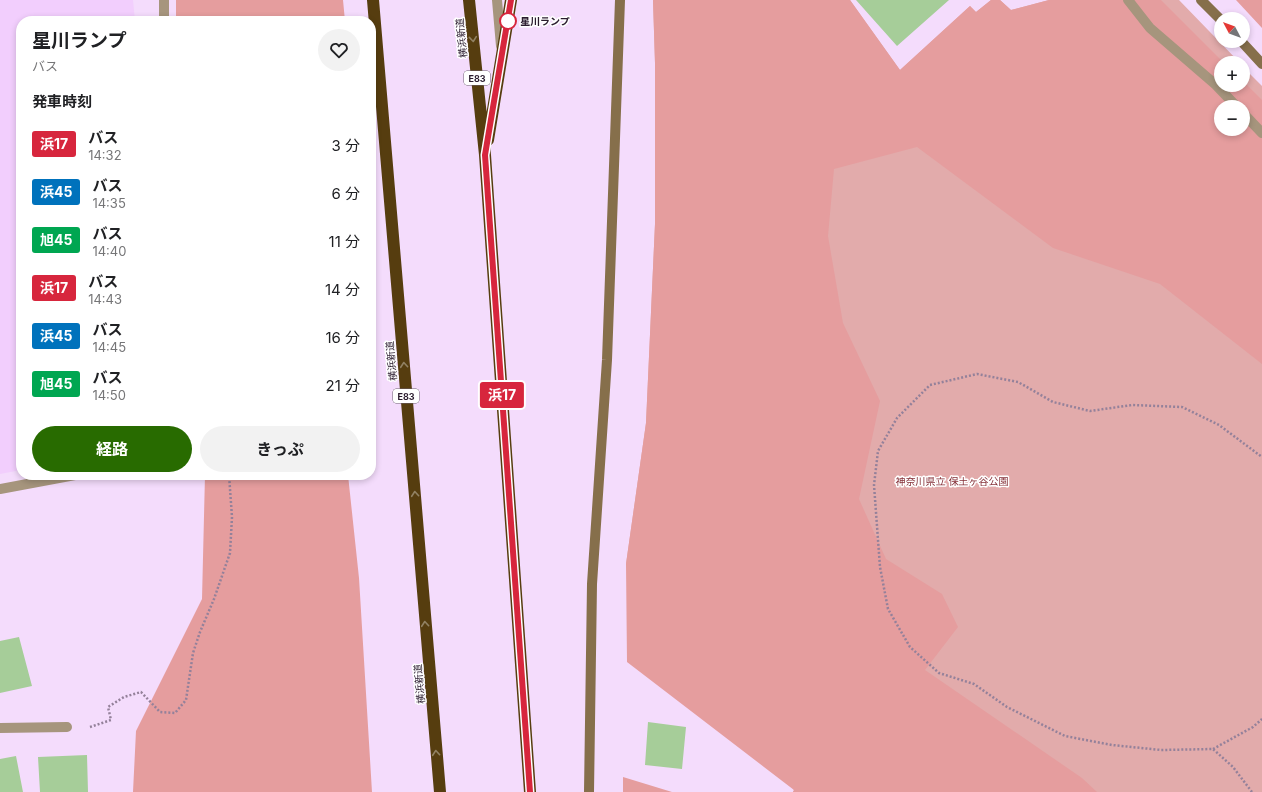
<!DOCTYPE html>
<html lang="ja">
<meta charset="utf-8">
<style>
:root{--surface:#fff;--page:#f2f2f2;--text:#202124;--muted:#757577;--accent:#286b00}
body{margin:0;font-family:Inter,"Noto Sans JP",sans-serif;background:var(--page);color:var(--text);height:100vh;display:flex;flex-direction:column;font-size:15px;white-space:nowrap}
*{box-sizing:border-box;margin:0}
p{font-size:13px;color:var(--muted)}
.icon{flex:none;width:22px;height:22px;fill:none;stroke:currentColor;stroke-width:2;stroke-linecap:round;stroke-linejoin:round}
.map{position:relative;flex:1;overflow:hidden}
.panel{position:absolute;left:16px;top:16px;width:360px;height:464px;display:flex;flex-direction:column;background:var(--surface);border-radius:16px;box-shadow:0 2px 6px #0003}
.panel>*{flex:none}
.badge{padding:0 8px;border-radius:3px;font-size:14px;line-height:26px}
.needle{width:26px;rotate:311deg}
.controls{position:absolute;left:1214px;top:12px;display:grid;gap:8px}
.controls a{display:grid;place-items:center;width:36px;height:36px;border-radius:50%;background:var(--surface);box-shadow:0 2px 6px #0003;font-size:20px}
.map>.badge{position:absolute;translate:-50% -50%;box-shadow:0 0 0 2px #fff}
h2{padding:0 16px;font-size:15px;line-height:36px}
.round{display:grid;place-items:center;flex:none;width:42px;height:42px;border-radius:21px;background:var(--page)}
.summary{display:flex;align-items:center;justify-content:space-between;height:68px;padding:0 16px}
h1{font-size:19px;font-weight:700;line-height:30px}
.action{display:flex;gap:8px;margin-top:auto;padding:8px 16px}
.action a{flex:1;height:46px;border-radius:24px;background:var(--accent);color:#fff;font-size:16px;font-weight:700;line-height:46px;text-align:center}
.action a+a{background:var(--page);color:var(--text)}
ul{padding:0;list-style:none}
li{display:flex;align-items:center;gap:12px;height:48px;padding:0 16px}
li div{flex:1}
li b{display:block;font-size:15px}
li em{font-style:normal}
li .badge{min-width:44px;font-weight:700;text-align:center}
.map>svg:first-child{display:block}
</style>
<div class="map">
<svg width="1262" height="792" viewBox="0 0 1262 792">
<rect width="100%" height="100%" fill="#f4dcfc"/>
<!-- built -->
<path fill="#f2cefd" d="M0,0H133L135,21H21V470L0,474Z"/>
<!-- green -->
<path fill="#e2abab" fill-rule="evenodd" d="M653,0H850L900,70L970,6L976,12L991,0H1000L1011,10L1049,0H1179L1240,63H1221V85H1243V67L1262,86V792H793L794,790L626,564L646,423L655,224V63ZM1221,107H1243V129H1221Z"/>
<!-- forest -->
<path fill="#e59d9e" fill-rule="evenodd" d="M176,0H343L345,21H176Z
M653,0H850L900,70L970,6L976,12L991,0H1000L1011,10L1049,0H1161L1224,63H1221V85H1243V81L1262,100V364L1160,284L1053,248L917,147L834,169L828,236L843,323L880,401L859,499L886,559L942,594L958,627L925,670L1082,778L1097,792H793L794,790L627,662L626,564L646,423L655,224V63ZM1221,107H1243V129H1221Z
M1236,0H1262V28Z
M205,475H348L359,578L372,792H133L136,731L202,599Z
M623,777L672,792H623Z"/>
<!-- building -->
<path fill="#a6cd99" d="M856,0H949L897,46Z
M19,637L32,686L0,693V641Z
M648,722L686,727L682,769L645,765Z
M87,755L88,792H40L38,757Z
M16,756L23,792H0V759Z"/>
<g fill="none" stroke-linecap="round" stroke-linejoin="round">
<!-- path -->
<path stroke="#94819a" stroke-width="2.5" stroke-dasharray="2 2" stroke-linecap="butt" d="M90,727L111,720L108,707L124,697L141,692L160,712L175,713L186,700L193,653L200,632L214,599L230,553L232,517L229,475
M1213,749L1253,727L1262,719
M1252,792L1233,767L1213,749L1161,750L1112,745L1065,736L1007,707L974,684L939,673L910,647L888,609L880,567L874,485L878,451L897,418L930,385L977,374L1018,382L1053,402L1090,411L1132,405L1182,407L1219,425L1262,457"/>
<!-- lane -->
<path stroke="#a6957d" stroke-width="10" d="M497,0L501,46
M0,489L75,475
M0,728L67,727"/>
<!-- street -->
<path stroke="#a6957d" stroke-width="10" d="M164,0V21
M1128,0L1150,28L1216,85L1237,107
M1243,113L1262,133"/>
<!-- secondary -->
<path stroke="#866f4b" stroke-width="10" d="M1201,0L1221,20
M1241,41L1262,64
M589,792L592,584L607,360L620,0"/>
<!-- highway -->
<path stroke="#563d0f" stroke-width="12" d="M373,0L440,792
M469,0L485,155L530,792
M488,140L511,0"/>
</g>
<!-- one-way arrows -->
<defs><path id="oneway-chevron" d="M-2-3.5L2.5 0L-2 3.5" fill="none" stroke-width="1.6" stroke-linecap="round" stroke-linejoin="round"/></defs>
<g stroke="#918163">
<use href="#oneway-chevron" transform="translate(473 39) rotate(84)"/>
<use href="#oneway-chevron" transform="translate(404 365) rotate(-95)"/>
<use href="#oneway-chevron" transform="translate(415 494) rotate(-95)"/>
<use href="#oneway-chevron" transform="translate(425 624) rotate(-95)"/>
<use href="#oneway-chevron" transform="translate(436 753) rotate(-95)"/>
</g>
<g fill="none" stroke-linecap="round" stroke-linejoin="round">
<!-- line casing -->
<g stroke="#fff" stroke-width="9">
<path id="line" d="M511,0L485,155L530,792"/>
</g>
<!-- line -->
<use href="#line" stroke="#d7263d" stroke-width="6"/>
</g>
<!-- markers -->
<circle fill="#fff" stroke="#d7263d" stroke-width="2" cx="508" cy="21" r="8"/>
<g text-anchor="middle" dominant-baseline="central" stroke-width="3" stroke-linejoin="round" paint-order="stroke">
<!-- shield labels -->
<g fill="#fff" stroke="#6a5f6d" stroke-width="1">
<rect x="464" y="71" width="26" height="14" rx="3"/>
<rect x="393" y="389" width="26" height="14" rx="3"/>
</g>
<g font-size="9" font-weight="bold" fill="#2a1b2e">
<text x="477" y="78">E83</text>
<text x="406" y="396">E83</text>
</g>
<!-- stop labels -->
<g font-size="10" font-weight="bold" fill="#2a1b2e" stroke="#fff" text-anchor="start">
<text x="520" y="21">星川ランプ</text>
</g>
<!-- street labels -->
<g font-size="10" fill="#2a1b2e" stroke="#fff">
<text transform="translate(461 38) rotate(-96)">横浜新道</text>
<text transform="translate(391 361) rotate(-95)">横浜新道</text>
<text transform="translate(419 684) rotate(-95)">横浜新道</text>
</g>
<!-- park labels -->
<g font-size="10" fill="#853038" stroke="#fff">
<text x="952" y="481">神奈川県立 保土ヶ谷公園</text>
</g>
</g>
</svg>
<div class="controls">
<a><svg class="needle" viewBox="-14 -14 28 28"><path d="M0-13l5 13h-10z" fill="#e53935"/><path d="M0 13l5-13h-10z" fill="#757577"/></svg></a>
<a>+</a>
<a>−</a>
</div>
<b class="badge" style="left:502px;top:395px;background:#d7263d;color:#fff">浜17</b>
<section class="panel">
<div class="summary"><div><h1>星川ランプ</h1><p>バス</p></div><a class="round"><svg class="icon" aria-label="heart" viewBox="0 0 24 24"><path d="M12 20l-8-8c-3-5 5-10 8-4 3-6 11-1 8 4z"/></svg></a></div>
<h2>発車時刻</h2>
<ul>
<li><span class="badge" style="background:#d7263d;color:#fff">浜17</span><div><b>バス</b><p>14:32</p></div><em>3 分</em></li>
<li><span class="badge" style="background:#0072bc;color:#fff">浜45</span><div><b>バス</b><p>14:35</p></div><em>6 分</em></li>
<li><span class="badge" style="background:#00a651;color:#fff">旭45</span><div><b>バス</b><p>14:40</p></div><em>11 分</em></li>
<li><span class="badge" style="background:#d7263d;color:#fff">浜17</span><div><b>バス</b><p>14:43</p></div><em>14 分</em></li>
<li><span class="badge" style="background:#0072bc;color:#fff">浜45</span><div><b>バス</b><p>14:45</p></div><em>16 分</em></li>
<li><span class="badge" style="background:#00a651;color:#fff">旭45</span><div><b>バス</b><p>14:50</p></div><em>21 分</em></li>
</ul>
<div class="action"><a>経路</a><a>きっぷ</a></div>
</section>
</div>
